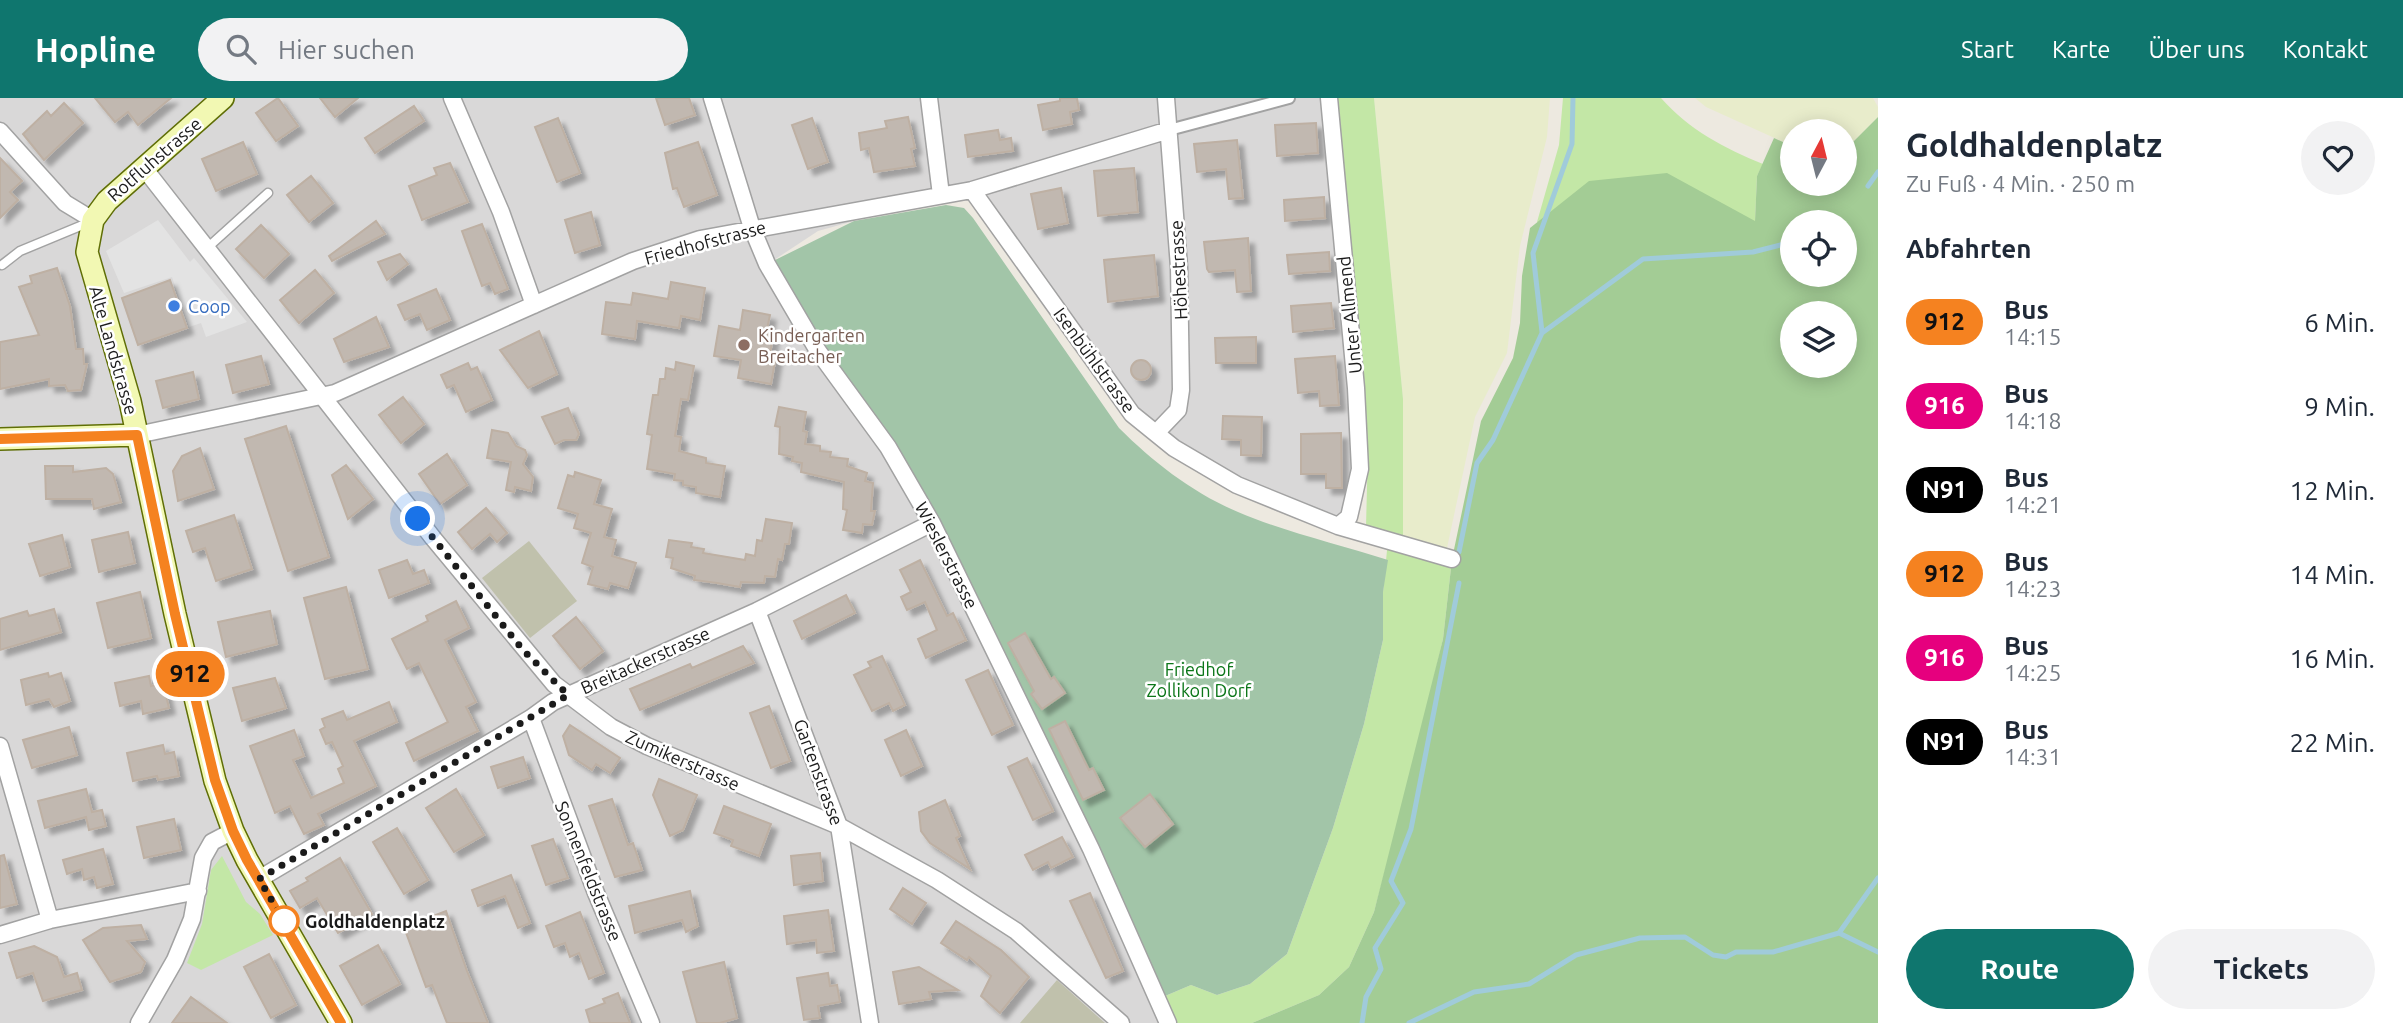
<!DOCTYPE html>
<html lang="de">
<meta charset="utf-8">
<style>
:root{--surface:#fff;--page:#f2f2f3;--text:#1f2937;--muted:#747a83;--accent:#0f766e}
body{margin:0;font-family:Ubuntu,sans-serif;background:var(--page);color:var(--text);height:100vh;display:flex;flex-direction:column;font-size:26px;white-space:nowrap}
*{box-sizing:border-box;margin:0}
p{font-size:23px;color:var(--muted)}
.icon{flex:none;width:38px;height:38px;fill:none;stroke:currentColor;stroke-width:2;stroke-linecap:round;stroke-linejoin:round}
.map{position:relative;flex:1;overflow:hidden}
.side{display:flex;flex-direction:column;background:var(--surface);width:525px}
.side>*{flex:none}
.badge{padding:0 14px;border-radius:23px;font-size:24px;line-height:46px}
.needle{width:46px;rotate:7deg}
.buttons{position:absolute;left:1780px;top:21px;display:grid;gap:14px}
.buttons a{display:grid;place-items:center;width:77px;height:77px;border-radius:50%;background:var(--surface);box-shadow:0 4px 18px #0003;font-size:35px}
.you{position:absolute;width:35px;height:35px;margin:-18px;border:5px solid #fff;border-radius:50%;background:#1a73e8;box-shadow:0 0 0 10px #1a73e833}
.map>.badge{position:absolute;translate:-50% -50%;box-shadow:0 0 0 4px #fff}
h2{padding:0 28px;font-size:26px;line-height:63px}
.round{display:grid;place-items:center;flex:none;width:74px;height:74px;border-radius:37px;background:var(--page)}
.overview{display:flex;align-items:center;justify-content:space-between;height:119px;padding:0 28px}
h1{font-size:33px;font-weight:600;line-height:52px}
.primary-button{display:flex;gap:14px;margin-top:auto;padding:14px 28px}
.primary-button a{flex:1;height:80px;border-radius:42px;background:var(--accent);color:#fff;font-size:28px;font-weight:600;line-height:80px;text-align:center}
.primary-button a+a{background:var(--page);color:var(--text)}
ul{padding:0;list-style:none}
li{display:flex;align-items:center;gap:21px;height:84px;padding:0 28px}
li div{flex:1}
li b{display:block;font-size:26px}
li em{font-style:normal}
li .badge{min-width:77px;font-weight:700;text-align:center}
header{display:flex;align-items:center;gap:42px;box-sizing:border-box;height:98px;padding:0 35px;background:var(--accent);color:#fff}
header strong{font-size:33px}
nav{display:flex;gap:38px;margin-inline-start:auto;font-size:24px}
.search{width:490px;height:63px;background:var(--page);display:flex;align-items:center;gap:18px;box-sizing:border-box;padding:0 24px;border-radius:38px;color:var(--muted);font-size:26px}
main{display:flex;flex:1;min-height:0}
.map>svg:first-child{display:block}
</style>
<header>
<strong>Hopline</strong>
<div class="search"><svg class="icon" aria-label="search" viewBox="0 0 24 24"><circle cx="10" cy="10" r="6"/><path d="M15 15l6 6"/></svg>Hier suchen</div>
<nav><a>Start</a><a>Karte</a><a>Über uns</a><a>Kontakt</a></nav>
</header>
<main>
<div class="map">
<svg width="1878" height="925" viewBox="0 0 1878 925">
<defs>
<filter id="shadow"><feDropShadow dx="6" dy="6" stdDeviation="2" flood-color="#0004"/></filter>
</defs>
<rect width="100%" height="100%" fill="#ede9e0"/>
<!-- residential -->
<path fill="#d9d8d8" d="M0,0H1329L1347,210L1354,401L1335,427L1237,387L1133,315L972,92L888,106L854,123L818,133L768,166L888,349L1168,925H0Z"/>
<!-- construction -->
<path fill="#c0c1ac" d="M529,443L577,503L530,540L482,480Z
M1057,882L1105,925H1020Z"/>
<!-- farmland -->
<path fill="#e8eccb" d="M1374,0H1550L1547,39L1520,148L1507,255L1475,319L1447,450L1403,440V301Z
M1695,0H1873L1878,9V19L1845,52L1844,33H1792V48L1706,9Z"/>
<!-- grass -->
<path fill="#c3e7a6" d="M1335,0H1374L1403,301V440L1366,429L1368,349Z
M1563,0H1661C1689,32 1724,50 1763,66L1757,78L1755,124H1537L1559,47Z
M1388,442L1452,461L1443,541L1413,668L1374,814L1349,869L1319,897L1252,925H1168L1158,901L1191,887L1217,897L1250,886L1287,856L1333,730L1364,626L1383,542V494Z
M222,758L246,804L260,816L273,837L201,872L187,865L202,826L211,772Z"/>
<!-- forest -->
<path fill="#a3cc95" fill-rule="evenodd" d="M1878,19V925H1252L1319,897L1349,869L1374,814L1443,541L1452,461L1481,323L1513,260L1520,225L1522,178L1530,130L1589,83L1667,75L1755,123L1757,78L1774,40L1792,48V86H1844L1845,52ZM1792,124H1844V177H1792ZM1792,215H1844V268H1792Z"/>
<!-- cemetery -->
<path fill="#a2c5a8" d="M946,107L964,110L973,120L1119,330C1153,364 1193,395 1238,414C1285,434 1338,446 1388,462L1383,494V542L1364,626L1333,730L1287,856L1250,886L1217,897L1191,887L1158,901L932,425L767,166L854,123Z"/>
<!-- parking -->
<path fill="#e3e3e3" d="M158,122L190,164L194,160L247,224L206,239L201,225L189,229L172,179L124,195L106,153Z"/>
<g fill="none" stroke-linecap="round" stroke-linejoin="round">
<!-- stream -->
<path stroke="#a0cbda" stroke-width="5" d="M1868,88L1878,74
M1542,234L1533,155L1572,46L1573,0
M1459,454L1477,365L1493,342L1542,235L1643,161L1753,154L1792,144
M1839,835L1878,854
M1362,925L1366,899L1381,871L1375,850L1403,805L1391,783L1411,731L1459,485
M1409,925L1474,894L1529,886L1576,857L1640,840L1685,839L1713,857L1726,859L1736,854H1773L1839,835L1878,780"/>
</g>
<!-- building -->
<path fill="#c1b8b0" stroke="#beb0a3" stroke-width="2" filter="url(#shadow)" d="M95,0H171L138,27L128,14L115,24Z
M278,0L298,28L276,43L256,15Z
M320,0H358L335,19Z
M656,0H689L695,17L665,27Z
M1060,0H1077L1079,12L1070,14L1072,26L1043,32L1038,7L1060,3Z
M64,5L83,25L44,62L23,36L47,13L51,18Z
M414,8L424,23L375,55L365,40Z
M908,19L915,50L911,51L915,68L874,74L869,50L861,52L859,35L887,30L885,23Z
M558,20L580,75L557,84L535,29Z
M812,20L828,64L808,71L792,27Z
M1316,25L1318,55L1277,58L1275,27Z
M998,32L1000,42L1011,40L1013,53L968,59L965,37Z
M1237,42L1243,100L1229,101L1226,71L1197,74L1194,46Z
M243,44L257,76L216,93L202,61Z
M698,44L717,97L684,109L677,90L673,91L665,55Z
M0,60L22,83L10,94L18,102L0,120Z
M450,65L468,104L422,122L409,88L437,77L434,70Z
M1134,70L1138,114L1098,118L1094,73Z
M311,78L333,105L309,124L287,97Z
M1061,90L1068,125L1038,131L1031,96Z
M1324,99L1325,120L1285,123L1284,102Z
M591,114L600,147L575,155L565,122Z
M376,123L385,136L332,163L329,158Z
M482,126L508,191L495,196L490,185L482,188L462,133Z
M261,127L289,156L264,180L236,151Z
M1248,140L1251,193L1237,194L1235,172L1209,174L1207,171L1204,144Z
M1329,154L1330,173L1289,176L1287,157Z
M400,156L408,166L387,182L378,164Z
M1154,157L1158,198L1108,204L1104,162Z
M57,170L70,208L76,251H83L84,266H87L81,292L68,293L65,287L49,288V281L0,291V244L39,237L19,189L32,185L30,178Z
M315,172L334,195L299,225L280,202Z
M170,182L187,230L138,247L122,200Z
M671,184L705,190L700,222L681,218L679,230L637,223L635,241L602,236L606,204L631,207L633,195L668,201Z
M436,191L450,222L427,232L420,216L405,222L398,207Z
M1331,205L1334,230L1293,234L1291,208Z
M743,212L770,217L766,236L773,237L770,257L776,258L771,286L738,280L741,262L714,258L719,228L740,232Z
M376,219L389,249L344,264L334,241Z
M539,233L557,276L528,290L500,252Z
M1256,239V265H1216L1215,240Z
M261,258L269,286L233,295L226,267Z
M1335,258L1339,307L1320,308L1319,293L1298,295L1295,261Z
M1131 272a10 10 0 1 1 20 0a10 10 0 1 1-20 0Z
M676,264L694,268L688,302L681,301L675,338L681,339L679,353L706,360V365L725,368L720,399L696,395V389L683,387V383L674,382L675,376L647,371L652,337L647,336L653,297H658L660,281H665L666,270L675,272Z
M468,265L471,272L477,269L492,302L466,314L454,287L447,290L441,277Z
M193,274L199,301L163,310L156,283Z
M403,299L424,326L401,345L379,317Z
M779,309L806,314L803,333L807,334L805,346L820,348V353L831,354L830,359L848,361L847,368L867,375L865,383L873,385L871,413H875L872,427L863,426L862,435L843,432L847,412L843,411L844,384L801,374L802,365L792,363L793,359L779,356L780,329L775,328Z
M568,310L579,336L576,342H564L555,346L542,319Z
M1223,318L1262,319L1261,358L1241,357V342L1222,341Z
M286,328L329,459L288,473L245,341Z
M492,332L508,335L516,348L525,352L527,357L523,366L533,379L531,393L515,389L514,394L506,392L511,364L487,360Z
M1341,335L1342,390H1326V376H1301V336Z
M200,350L214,391L178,403L173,373L182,358Z
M447,356L467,387L440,406L419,376Z
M346,367L373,401L348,421L332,377Z
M45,368H73V374L106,370L113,376L121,404L94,411L92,401H46Z
M575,374L601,382L594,406L612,411L604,439L616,442L612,458L636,465L628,490L610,485L608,491L588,486L593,469L582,465L591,435L574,430L578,416L558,410L568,377L574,379Z
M486,410L507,435L497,444L490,436L472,451L458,434Z
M234,417L252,471L216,483L205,450L193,454L186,433Z
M766,421L792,425L789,446H785L782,462L778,461L775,479L765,478L764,485L741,484L740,489L717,485L694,482L695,478L671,470L673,460L666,459L669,442L692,445L691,449L704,451L703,455L745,462L746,456L755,458L757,442L762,443Z
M128,434L135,465L99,474L92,442Z
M62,437L70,469L40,478L29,446Z
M407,462L413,476L424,472L429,485L389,500L379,472Z
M920,462L947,518L953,515L966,542L926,560L918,541L937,532L925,504L907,512L901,499L911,494L900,472Z
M346,489L368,571L325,581L304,500Z
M140,494L151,540L108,550L97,505Z
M846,497L855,515L802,541L794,523Z
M456,503L469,530L445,542L476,604L466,609L478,633L414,663L406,645L448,624L419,565L407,571L392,541L428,523L426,518Z
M54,511L61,534L0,552V521L27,513L29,518Z
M270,513L277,546L226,559L218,524Z
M576,519L603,553L580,571L553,538Z
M1025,535L1051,581L1054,579L1065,595L1042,611L1031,596L1034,593L1008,545Z
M743,548L754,565L640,612L630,591L690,566L692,570Z
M882,558L905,607L893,613L889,605L872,613L854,577L871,569L868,564Z
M988,572L1013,627L992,637L966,582Z
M48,575L49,579L61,575L70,603L54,609L49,601L26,607L21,582Z
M149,578L151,588L163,585L169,610L143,616L141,603L120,608L115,585Z
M275,580L286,610L242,623L233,590Z
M389,604L397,624L354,643L376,688L318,716L324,727L304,736L290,708L275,715L250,648L294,632L304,658L293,662L311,700L344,685L338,671L343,668L332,644L326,646L320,632L325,629L322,621L343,613L347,622Z
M769,608L790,663L771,670L750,615Z
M1065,623L1089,672L1093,670L1104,692L1083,702L1049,631Z
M570,627L620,660L610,675L596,666L592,672L569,657L563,638Z
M69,629L77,657L32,670L23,642Z
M906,632L922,668L901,678L885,642Z
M163,647L165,656L174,654L179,678L158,682L157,678L133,683L127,655Z
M523,659L530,680L498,690L491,669Z
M1027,660L1053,713L1033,722L1008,669Z
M659,681L697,697L683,732L670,738L653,697Z
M86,691L92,714L102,712L106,728L89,732L86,719L45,730L38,703Z
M456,691L484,737L454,754L426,710Z
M1150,696L1173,726L1145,749L1120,720Z
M612,701L628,747L633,745L642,772L615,779L589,708Z
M945,702L960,738L956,740L970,771L930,745L921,733L919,714Z
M724,708L771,726L759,758L731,748L733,742L714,735Z
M174,721L181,752L144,760L137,729Z
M397,730L428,782L404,796L373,744Z
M1062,739L1073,759L1051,770L1048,764L1033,772L1025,757Z
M553,741L568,780L546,787L532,748Z
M103,751L113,786L97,790L94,779L84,782L82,771L67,776L63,762Z
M820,755L823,783L794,787L791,758Z
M4,757L17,806L0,810V758Z
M340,760L372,816L338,835L317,800L300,810L290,793L308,783L306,780Z
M511,777L530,825L518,830L505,798L478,808L472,792Z
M903,790L926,805L912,826L890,811Z
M690,793L698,828L686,834L682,822L635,835L629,808Z
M1090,795L1123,873L1106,880L1070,803Z
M828,812L834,853L817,855L816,842L787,846L784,818Z
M446,813L467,873L488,925H447L432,887L426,889L404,829Z
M580,814L604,875L589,881L579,855L570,859L565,845L554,849L546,828Z
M956,823L1001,852L1029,879L1000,915L981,898L991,878L969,859L967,862L941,845Z
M141,827L147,841L127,843L145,864L141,874L110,884L83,842L103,830Z
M378,847L400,886L362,907L340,868Z
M34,848L57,859L64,879L77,875L82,892L43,903L33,875L17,880L9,855Z
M269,856L296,907L271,920L244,869Z
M724,864L737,920L720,925H697L683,874Z
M919,869L958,892L929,894L931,901L899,906L893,874Z
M828,875L830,888L837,887L840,904L818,908L820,920L804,922L797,880Z
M618,895L630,925H590L586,912L605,905L603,901Z
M191,899L227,925H172Z"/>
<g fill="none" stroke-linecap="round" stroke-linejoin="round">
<!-- service casing -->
<g stroke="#a2a2a2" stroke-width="11">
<path id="service" d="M206,151L268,95
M2,167L20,153L90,124"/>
</g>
<!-- pedestrian casing -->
<g stroke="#a2a2a2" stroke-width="14">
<path id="pedestrian" d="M1169,32L1289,0"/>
</g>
<!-- minor casing -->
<g stroke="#a2a2a2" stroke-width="19">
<path id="minor" d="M452,0L501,114L534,207
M712,0L752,130L767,166L818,253L888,349L932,425L1091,751L1168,925
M929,0L941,97
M1329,0L1356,290L1360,371L1349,419L1338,428
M0,33L65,105L93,122
M144,70L433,440L554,586L611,629L647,648L839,728L937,782L1016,833L1121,925
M972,92L1132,316L1174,350L1237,387L1338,428L1452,461
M1156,335L1178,312L1181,292L1179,169L1166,0
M137,337L335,295L633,163L700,141L972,92L1169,32
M757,513L839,728L870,925
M531,620L596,795L651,925
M0,648L50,822
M259,781L531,620L553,604L757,513L932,425
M0,837L50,822L198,793
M139,925L175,862L192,821L203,760L212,744L233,733"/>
</g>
<!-- secondary casing -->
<g stroke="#5f6e06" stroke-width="24">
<path id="secondary" d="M223,0L107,103L93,122L87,154L130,303L175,516L215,683L233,733L247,762L341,925
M0,341L137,337"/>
</g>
<!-- service -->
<use href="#service" stroke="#fff" stroke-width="8"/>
<!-- pedestrian -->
<use href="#pedestrian" stroke="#fff" stroke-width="10"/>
<!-- minor -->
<use href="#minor" stroke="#fff" stroke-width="16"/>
<!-- secondary -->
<use href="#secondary" stroke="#f2f8b3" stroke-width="21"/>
</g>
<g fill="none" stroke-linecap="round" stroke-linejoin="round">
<!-- line casing -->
<g stroke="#fff" stroke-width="16">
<path id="line" d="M0,341L137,337L175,516L215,682L233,733L247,762L341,925"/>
</g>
<!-- line -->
<use href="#line" stroke="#f58220" stroke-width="10"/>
<!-- walk -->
<path stroke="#1b1b1b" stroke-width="7" stroke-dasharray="0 12.6" d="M284,823L259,781L568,597L523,552L418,421"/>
</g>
<!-- markers -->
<circle fill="#3f7fe0" stroke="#fff" stroke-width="2.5" cx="174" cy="208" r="7"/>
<circle fill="#8d6e63" stroke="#fff" stroke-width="2.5" cx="744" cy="247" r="7"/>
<circle fill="#fff" stroke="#f58220" stroke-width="3.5" cx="284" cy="823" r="14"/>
<g text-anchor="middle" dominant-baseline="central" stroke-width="5" stroke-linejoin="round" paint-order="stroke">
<!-- street labels -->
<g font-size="18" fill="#1b1b1b" stroke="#fff">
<text transform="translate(154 61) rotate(-41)">Rotfluhstrasse</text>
<text transform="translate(705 144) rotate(-15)">Friedhofstrasse</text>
<text transform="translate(1178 172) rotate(-93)">Höhestrasse</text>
<text transform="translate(1349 217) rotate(-96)">Unter Allmend</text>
<text transform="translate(114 252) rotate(74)">Alte Landstrasse</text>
<text transform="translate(1095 262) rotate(54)">Isenbühlstrasse</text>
<text transform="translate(947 457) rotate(63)">Wieslerstrasse</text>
<text transform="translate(645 562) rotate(-24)">Breitackerstrasse</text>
<text transform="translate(683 662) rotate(24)">Zumikerstrasse</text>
<text transform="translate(819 674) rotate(70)">Gartenstrasse</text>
<text transform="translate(589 773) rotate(68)">Sonnenfeldstrasse</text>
</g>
<!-- shop labels -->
<g font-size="18" fill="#366cbe" stroke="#fff" text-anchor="start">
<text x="188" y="208">Coop</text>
</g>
<!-- education labels -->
<g font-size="18" fill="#785e54" stroke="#fff" text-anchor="start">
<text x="758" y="237">Kindergarten<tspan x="758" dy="21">Breitacher</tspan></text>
</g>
<!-- park labels -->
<g font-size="18" fill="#0c7619" stroke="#fff">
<text x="1199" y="571">Friedhof<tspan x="1199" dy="21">Zollikon Dorf</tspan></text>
</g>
<!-- stop labels -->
<g font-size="18" font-weight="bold" fill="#1b1b1b" stroke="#fff" text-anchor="start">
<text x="305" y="823">Goldhaldenplatz</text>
</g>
</g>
</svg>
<div class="buttons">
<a><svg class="needle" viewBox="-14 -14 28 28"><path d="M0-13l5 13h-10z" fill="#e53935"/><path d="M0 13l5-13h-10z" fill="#747a83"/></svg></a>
<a><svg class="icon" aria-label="locate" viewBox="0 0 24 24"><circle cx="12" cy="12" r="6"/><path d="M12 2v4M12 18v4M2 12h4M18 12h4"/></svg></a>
<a><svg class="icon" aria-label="layers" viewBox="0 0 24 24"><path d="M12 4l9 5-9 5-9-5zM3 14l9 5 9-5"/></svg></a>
</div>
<div class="you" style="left:418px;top:421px"></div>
<b class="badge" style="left:190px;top:576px;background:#f58220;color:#111">912</b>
</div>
<section class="side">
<div class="overview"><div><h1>Goldhaldenplatz</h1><p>Zu Fuß · 4 Min. · 250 m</p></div><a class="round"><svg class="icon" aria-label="heart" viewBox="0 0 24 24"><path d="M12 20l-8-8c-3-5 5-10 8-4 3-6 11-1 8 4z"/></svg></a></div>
<h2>Abfahrten</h2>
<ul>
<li><span class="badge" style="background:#f58220;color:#111">912</span><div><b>Bus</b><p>14:15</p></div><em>6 Min.</em></li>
<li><span class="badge" style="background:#e6007e;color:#fff">916</span><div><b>Bus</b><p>14:18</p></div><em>9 Min.</em></li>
<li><span class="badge" style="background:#000;color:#fff">N91</span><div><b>Bus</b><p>14:21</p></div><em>12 Min.</em></li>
<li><span class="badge" style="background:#f58220;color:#111">912</span><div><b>Bus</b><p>14:23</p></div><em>14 Min.</em></li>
<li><span class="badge" style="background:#e6007e;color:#fff">916</span><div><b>Bus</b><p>14:25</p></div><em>16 Min.</em></li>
<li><span class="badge" style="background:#000;color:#fff">N91</span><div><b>Bus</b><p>14:31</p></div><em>22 Min.</em></li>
</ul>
<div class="primary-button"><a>Route</a><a>Tickets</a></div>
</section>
</main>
